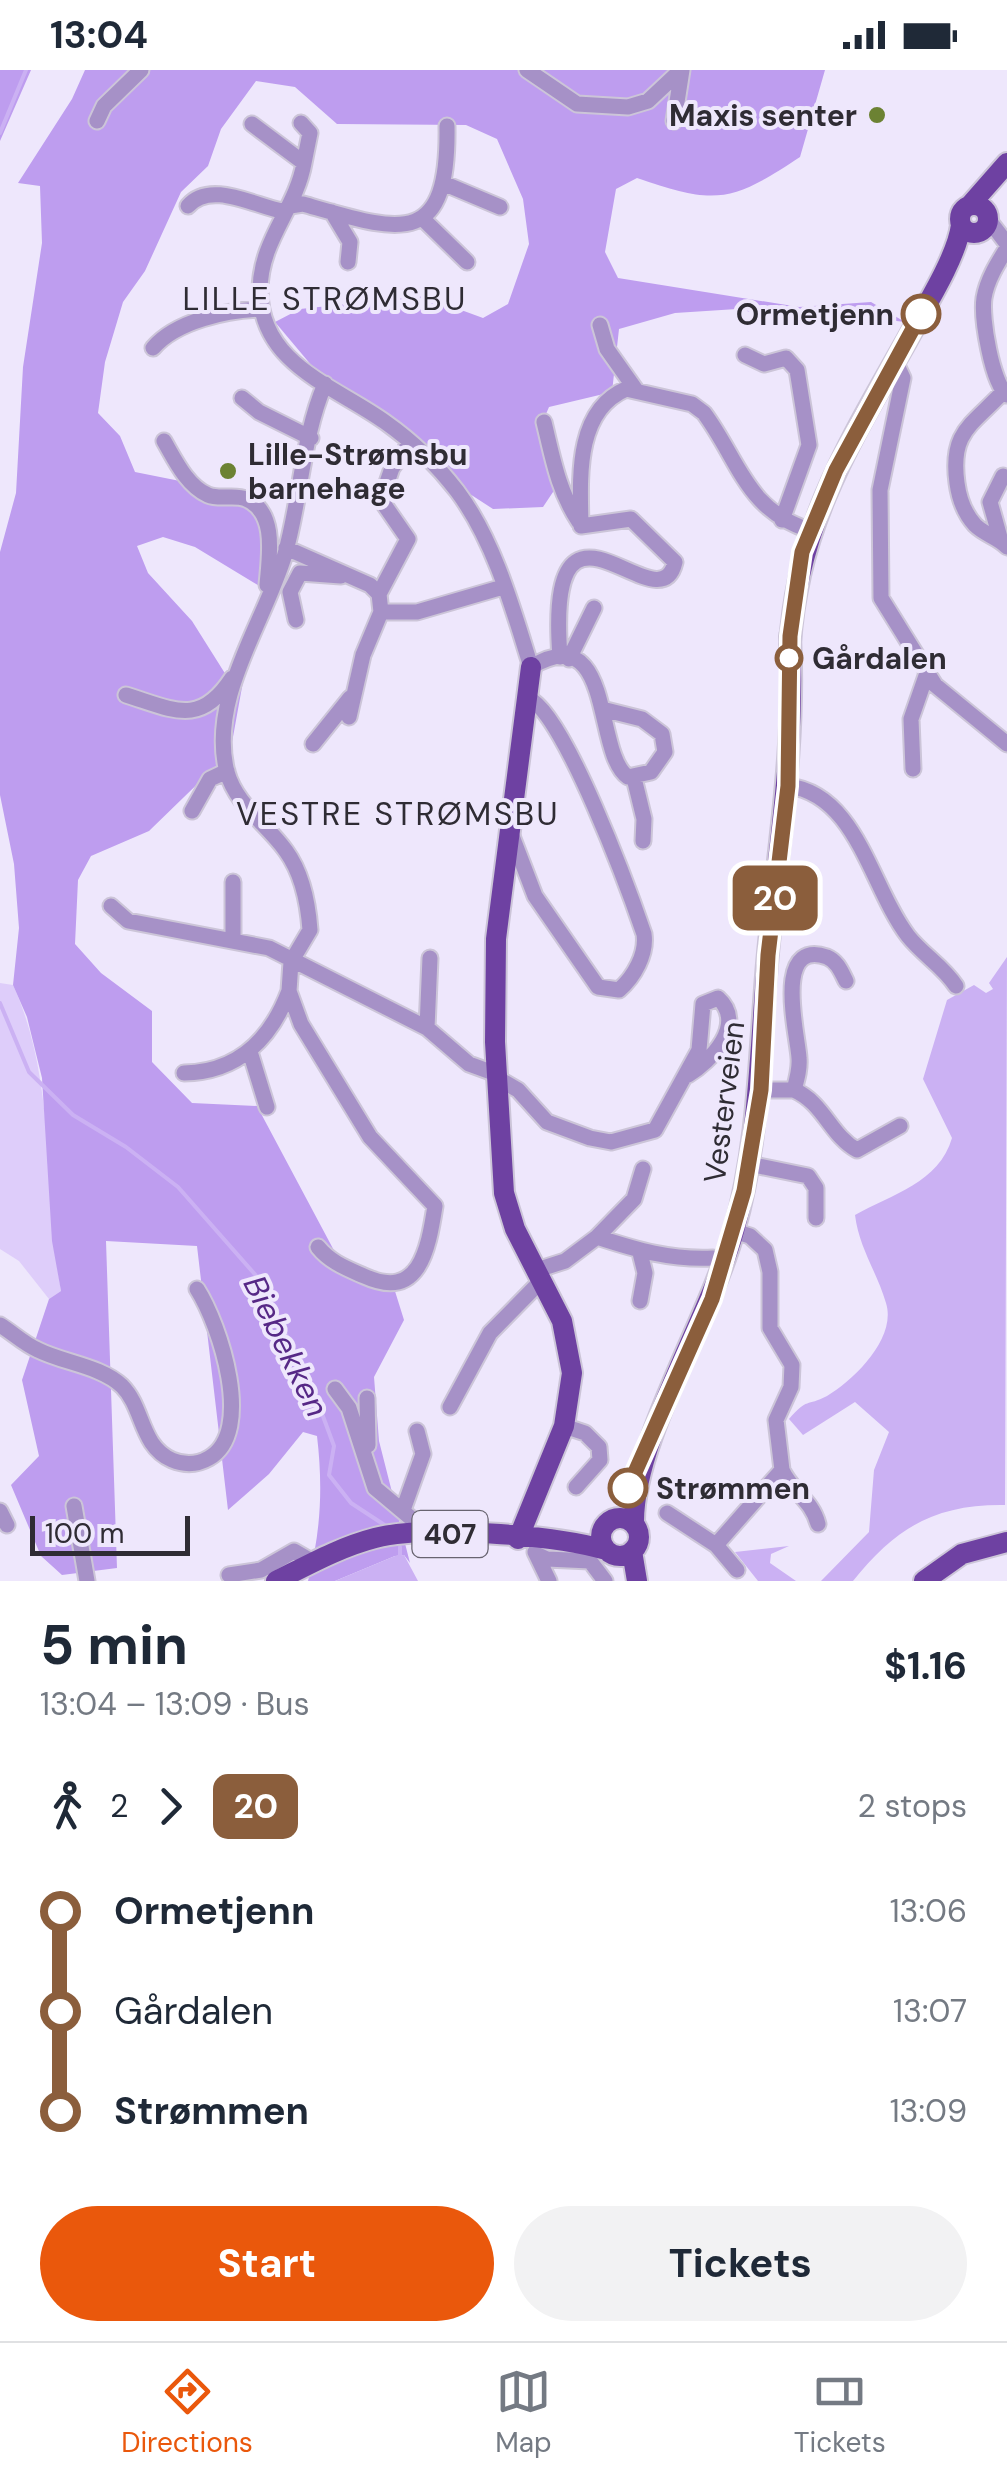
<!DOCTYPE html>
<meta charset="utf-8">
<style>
:root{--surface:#fff;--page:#f2f2f3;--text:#1f2937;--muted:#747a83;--line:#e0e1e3;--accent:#ea580c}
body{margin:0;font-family:"DM Sans",sans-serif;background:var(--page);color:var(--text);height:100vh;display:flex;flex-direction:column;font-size:38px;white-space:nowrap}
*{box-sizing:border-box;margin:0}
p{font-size:32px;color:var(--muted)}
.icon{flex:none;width:55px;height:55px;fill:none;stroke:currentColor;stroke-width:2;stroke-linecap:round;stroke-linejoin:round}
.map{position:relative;height:1511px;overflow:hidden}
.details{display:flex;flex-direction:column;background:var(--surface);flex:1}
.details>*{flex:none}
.badge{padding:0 20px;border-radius:15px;font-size:35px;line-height:65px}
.scale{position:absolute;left:30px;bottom:25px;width:160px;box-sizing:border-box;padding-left:10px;border:5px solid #2f2c34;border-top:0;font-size:28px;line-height:35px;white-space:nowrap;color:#2f2c34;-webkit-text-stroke:8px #eee7fc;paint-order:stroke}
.map>.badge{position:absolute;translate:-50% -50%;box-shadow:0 0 0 5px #fff}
.legs{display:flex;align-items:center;gap:15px;height:110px;padding:0 40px;font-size:32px}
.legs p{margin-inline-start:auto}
.headline{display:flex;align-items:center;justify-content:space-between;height:170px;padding:0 40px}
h1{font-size:55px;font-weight:700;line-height:75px}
.primary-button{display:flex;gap:20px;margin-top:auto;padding:20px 40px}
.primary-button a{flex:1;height:115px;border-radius:60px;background:var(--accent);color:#fff;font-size:40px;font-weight:700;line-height:115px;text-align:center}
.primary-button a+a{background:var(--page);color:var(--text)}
ul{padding:0 40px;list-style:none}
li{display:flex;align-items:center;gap:35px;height:100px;font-size:38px}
li i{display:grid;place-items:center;width:15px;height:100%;margin:0 12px;background:currentColor}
li i::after{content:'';width:25px;height:25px;margin:-12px;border:8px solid;border-radius:50%;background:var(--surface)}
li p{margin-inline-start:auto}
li:first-child i{background:linear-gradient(#0000 50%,currentColor 0)}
li:last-child i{background:linear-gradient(currentColor 50%,#0000 0)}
.status{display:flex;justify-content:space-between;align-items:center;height:70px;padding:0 50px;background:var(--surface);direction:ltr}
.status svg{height:28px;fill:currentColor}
.dock{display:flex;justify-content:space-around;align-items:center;height:140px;border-top:2px solid var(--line);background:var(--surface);font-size:28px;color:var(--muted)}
.dock a{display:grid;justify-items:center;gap:5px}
.dock .active{color:var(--accent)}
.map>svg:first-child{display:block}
</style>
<div class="status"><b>13:04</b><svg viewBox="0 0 49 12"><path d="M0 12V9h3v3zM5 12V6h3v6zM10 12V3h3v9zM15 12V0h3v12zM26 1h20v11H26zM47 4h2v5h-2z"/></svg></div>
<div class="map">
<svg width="1007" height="1511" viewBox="0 0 1007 1511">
<rect width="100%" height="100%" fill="#eee7fc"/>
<!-- green -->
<path fill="#decdfa" d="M0,913L13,915C56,1009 44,1120 61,1221L49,1229L19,1191L0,1179Z"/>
<!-- forest -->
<path fill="#be9def" d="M0,0H31L0,71Z
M85,0H825L800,87C731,133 715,135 637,108L616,119L605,182L618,208L799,237L871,232L905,252L863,247L801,252L737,239L675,243L619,259L612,322L549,337L543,351L559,413L543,437L493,439L456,415L365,331L312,296L275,252L300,239L423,226L483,248L508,234L529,174L523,129L497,69L466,55L337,54L295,17L256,11L221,59L208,96L181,122L145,201L123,232L105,292L98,343L120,366L135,402L235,422L271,446L280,496L271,523L195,477L163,467L137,476L148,503L192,551L226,605L244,606L231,678L218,694L149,761L91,786L78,810L75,874L101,903L152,941V992L192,1033L257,1036L338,1188L394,1218L404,1250L374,1307L379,1371L410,1493L404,1485L395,1486L335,1511H308C321,1461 323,1417 317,1366L303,1362L269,1404L228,1440L197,1176L106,1171L117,1498L62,1505L41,1486L11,1415L39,1386L22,1310L49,1229L61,1221L52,1171L42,1008L27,947L13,915L19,858L14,794L0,725V482L16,423L23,297L42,173L40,116L18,113L72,29Z"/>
<!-- water -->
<path fill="#cbb1f3" d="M1007,887L1005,1435C936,1434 896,1457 853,1511H821L869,1462L874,1400L889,1362L855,1332L803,1365L789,1349C808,1327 806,1337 827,1326C854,1310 897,1268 886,1233C877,1202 859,1178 855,1145C892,1124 939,1113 952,1068L923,1009L947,930L974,915L986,923L993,919L989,913Z
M789,1476L771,1484L770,1493L796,1511H758L735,1482Z
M404,1485L418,1511H335L395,1486Z"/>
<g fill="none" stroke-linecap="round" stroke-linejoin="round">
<!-- stream -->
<path stroke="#cbb1f3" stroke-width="4" d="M0,63L26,0
M0,933L29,1002L73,1045L126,1077L178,1117L259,1209L314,1322L334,1376L329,1405L351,1433L386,1456
M400,1477V1485"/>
<!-- minor casing -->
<g stroke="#ccc5d8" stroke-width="19">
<path id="minor" d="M527,0L577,34L628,37L648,31L681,0
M97,51L104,36L141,0
M674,51L682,0
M301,53L310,63L304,93
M252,54L304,93C296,139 260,170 260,221C261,295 335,316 385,352C412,371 437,395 457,421C494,470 513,539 531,597C615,547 593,683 628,707L651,702L665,682L662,664L642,649L606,640
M443,113L500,137
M188,136C210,110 255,136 282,141
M290,136L303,134C398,161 449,182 447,56
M332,142L350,172L348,192
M422,148L467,192
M988,149L1007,174
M1007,178C997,194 987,210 984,228C981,248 992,313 1007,325
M600,255L607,279L636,320
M153,278C176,251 227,240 262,239
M745,285L764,294L786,288L797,300L809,375L782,450
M895,291L903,308L880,420L881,528L935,615L1007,674
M1003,322C971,356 950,362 957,413C959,428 965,444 975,455C985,465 998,467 1007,477
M242,328L259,342L311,368
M544,352C553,389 558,420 579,452
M164,371C175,390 187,416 208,425C220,430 235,424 246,429C278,442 269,489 267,515
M581,456C580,408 575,341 626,319L692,334L704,343C739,390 746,440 809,460
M1001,471L990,432L1003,406
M286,478L370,515L379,524L381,542H417L503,517
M379,524L408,469L381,430L392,398L410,373
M296,550L290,522L300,503L341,506
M560,587C545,389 659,561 675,492L631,449L581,456
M569,589L594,538
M126,625C174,640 200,657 232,608
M349,647L363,585L381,542
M313,674L350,628
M913,699L911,649L927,603
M634,708L644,749L643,771
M788,716C857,724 871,818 908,866C923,885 943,896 956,916
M192,741L210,709L227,701
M510,761L535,826L598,917L619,920C634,907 647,884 644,864C630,823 564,642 529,629
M233,812V869
M111,836L128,851L269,878L427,958L469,994L499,1005
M427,958L430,888
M251,985L267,1037
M184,1003C238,1002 271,969 289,921
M499,1009L518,1020L547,1052L590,1068L611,1072L655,1060L699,980L703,934L718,928C747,954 711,991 688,1005
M761,1020H794C797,1009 800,999 799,988C798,966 772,868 827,887C837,891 841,901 846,911
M794,1020C824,1033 830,1065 857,1080L900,1056
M749,1094L808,1106L816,1118V1148
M597,1167L634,1129L643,1099
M318,1177C330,1192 346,1198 364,1206C419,1231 428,1181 435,1136L370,1067L301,954L289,921L291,892L310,860C308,832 302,803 286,781C267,754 236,735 227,702C208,628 265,552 285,484C301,429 302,367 325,314
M640,1183L645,1203L640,1231
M537,1200L565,1191L597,1167C637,1180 670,1190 713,1188
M0,1255C13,1263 24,1274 38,1280C64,1293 101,1296 122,1316C144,1338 140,1376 172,1390C184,1395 197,1395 209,1388C255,1362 220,1255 197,1219
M335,1319L349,1338L375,1418L412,1449L418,1463
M367,1328L368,1375
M450,1337L490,1263L542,1210
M564,1356L585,1363L599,1377L600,1390L576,1417
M782,1400C792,1422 812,1430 818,1454
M74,1436L87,1511
M403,1440L423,1384L417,1361
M0,1441L7,1455
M667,1443L716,1475L737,1500
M716,1475L782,1400L776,1350L791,1317L792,1295L770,1258V1202L765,1180L750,1166L734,1161
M535,1482L549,1511
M536,1484L547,1489L590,1491L605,1511
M229,1505L261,1500L294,1481L313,1492"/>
</g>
<!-- major casing -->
<g stroke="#ccc5d8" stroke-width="24">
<path id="major" d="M971,134L1007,93
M960 149a14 14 0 1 1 28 0a14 14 0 1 1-28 0Z
M790,575C797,457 849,373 906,272C922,242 957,188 961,155
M601 1467a19 19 0 1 1 38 0a19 19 0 1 1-38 0Z
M634,1453C633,1371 710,1247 734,1161C760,1069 759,977 768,883C778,777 796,673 790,566
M518,1469L564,1356L572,1303L562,1251L515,1159L504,1123L495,972L496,869L531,597
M632,1481L637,1511
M276,1511C308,1495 340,1477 375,1468C427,1455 555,1465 606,1480
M924,1511L962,1484L1007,1472"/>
</g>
<!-- minor -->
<use href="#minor" stroke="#a691c7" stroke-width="15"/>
<!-- major -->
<use href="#major" stroke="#6e41a2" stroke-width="20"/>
</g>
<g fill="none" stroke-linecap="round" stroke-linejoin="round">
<!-- line-1 casing -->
<g stroke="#fff" stroke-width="22">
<path id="line-1" d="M628,1418L712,1229L744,1121L761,1020L768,885L788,716L790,566L802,482L836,400L921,244"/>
</g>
<!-- line-1 -->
<use href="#line-1" stroke="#8b5e3c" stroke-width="15"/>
</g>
<!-- markers -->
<g fill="#6c8233" stroke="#eee7fc" stroke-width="4">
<circle cx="877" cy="45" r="10"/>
<circle cx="228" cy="401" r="10"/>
</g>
<g fill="#fff" stroke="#8b5e3c" stroke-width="5">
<circle cx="921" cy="244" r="18"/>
<circle cx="789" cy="588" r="12"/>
<circle cx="628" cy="1418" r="18"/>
</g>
<g text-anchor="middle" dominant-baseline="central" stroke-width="8" stroke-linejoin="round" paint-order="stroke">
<!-- shield labels -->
<rect fill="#eee7fc" stroke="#686470" stroke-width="2.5" x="412.5" y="1441" width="75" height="46" rx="8"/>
<g font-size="28" font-weight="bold" fill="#2f2c34">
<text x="450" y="1464">407</text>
</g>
<!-- poi labels -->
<g font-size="30" font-weight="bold" fill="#2f2c34" stroke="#eee7fc" text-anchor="end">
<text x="857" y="45">Maxis senter</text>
<text x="248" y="384" text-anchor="start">Lille-Strømsbu<tspan x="248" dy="34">barnehage</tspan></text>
</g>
<!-- stop labels -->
<g font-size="30" font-weight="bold" fill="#2f2c34" stroke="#eee7fc" text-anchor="start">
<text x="894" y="244" text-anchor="end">Ormetjenn</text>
<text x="812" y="588">Gårdalen</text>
<text x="656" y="1418">Strømmen</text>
</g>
<!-- street labels -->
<g font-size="30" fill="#2f2c34" stroke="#eee7fc">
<text transform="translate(724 1032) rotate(-83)">Vesterveien</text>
</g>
<!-- neighbourhood labels -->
<g font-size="32" letter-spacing="2.5" fill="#2f2c34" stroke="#eee7fc">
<text x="325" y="229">LILLE STRØMSBU</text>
<text x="398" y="744">VESTRE STRØMSBU</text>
</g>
<!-- water labels -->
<g font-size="32" font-style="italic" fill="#562886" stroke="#eee7fc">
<text transform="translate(286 1276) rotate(64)">Biebekken</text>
</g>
</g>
</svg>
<div class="scale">100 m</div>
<b class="badge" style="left:775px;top:828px;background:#8b5e3c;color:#fff">20</b>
</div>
<section class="details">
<div class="headline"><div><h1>5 min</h1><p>13:04 – 13:09 · Bus</p></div><b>$1.16</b></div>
<div class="legs"><svg class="icon" aria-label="walk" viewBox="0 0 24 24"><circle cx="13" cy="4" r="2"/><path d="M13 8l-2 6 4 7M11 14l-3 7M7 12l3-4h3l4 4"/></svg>2<svg class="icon" aria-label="forward" viewBox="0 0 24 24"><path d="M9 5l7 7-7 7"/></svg><b class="badge" style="background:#8b5e3c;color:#fff">20</b><p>2 stops</p></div>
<ul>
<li><i style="color:#8b5e3c"></i><b>Ormetjenn</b><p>13:06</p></li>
<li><i style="color:#8b5e3c"></i><span>Gårdalen</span><p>13:07</p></li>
<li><i style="color:#8b5e3c"></i><b>Strømmen</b><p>13:09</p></li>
</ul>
<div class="primary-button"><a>Start</a><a>Tickets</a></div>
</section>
<nav class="dock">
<a class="active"><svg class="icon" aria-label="directions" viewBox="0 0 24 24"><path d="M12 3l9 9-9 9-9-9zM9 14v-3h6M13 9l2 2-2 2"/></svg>Directions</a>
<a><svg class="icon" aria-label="map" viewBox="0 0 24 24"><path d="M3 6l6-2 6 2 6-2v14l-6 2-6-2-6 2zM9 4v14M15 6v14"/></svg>Map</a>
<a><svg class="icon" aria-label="tickets" viewBox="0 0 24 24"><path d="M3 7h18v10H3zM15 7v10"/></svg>Tickets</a>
</nav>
